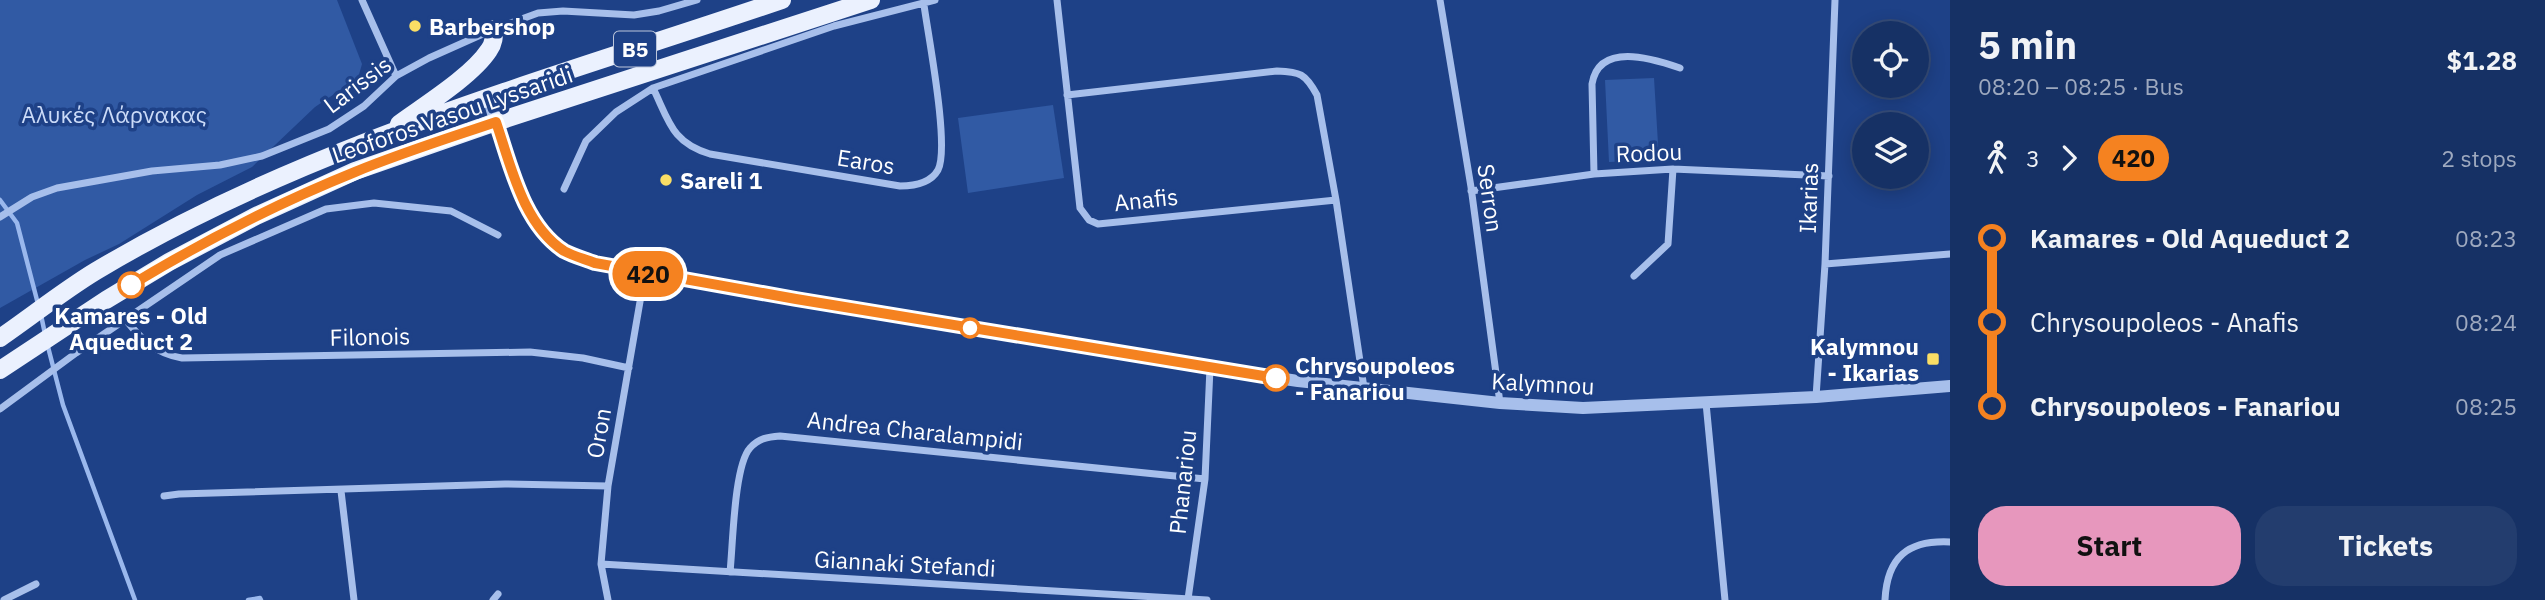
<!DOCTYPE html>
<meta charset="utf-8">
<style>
:root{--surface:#163165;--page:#233d6e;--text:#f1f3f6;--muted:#9ea9bf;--line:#354c79;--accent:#e797bd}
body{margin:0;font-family:"IBM Plex Sans",sans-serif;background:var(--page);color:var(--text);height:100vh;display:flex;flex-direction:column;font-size:26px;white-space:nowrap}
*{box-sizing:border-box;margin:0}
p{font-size:23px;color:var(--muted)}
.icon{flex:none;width:38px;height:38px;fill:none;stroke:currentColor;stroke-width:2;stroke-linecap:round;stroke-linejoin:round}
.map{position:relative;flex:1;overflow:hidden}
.sheet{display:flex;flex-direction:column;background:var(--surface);width:595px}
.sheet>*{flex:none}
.badge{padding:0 14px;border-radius:23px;font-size:24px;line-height:46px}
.controls{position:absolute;left:1852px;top:21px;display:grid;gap:14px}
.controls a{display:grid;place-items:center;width:77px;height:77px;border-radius:50%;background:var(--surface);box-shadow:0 4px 18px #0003,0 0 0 2px var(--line);font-size:35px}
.map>.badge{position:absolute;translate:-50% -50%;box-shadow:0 0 0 4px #fff}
.legs{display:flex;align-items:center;gap:10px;height:77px;padding:0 28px;font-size:23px}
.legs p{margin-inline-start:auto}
.overview{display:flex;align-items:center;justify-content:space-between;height:119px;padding:0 28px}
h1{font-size:38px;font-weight:700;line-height:52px}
.action{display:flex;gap:14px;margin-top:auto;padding:14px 28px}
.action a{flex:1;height:80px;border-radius:28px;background:var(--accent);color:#111;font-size:28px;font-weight:700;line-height:80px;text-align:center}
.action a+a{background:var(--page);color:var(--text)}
ul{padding:0 28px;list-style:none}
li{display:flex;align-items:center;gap:24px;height:84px;font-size:26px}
li i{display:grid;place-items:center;width:10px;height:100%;margin:0 9px;background:currentColor}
li i::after{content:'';width:18px;height:18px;margin:-9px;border:5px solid;border-radius:50%;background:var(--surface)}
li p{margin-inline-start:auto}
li:first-child i{background:linear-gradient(#0000 50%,currentColor 0)}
li:last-child i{background:linear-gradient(currentColor 50%,#0000 0)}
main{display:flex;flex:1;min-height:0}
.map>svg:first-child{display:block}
</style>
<main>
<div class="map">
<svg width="1950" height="600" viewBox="0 0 1950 600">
<rect width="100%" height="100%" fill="#1e4187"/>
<!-- green -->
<path fill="#315aa4" d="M0,0H337L362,64L358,78L315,107L252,167L197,195L119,244L85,260L0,308Z
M1654,78L1659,160L1609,162L1605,80Z
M1053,105L1064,178L968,193L958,118Z"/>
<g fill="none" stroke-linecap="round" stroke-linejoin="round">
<!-- stream -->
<path stroke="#9ab8ed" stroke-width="4.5" d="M0,200L17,223L38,304
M41,315L45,334
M47,343L63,405L135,600
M248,600L260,598L261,600"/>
<!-- minor -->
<path stroke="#a7bfeb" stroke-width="7" d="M362,0L396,76
M1057,0L1080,208L1089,220L1098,224L1336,200
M1440,0L1471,187L1500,403
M653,88C669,121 672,143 710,154L900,186C913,186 930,184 938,170C950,147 928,35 924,5
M1067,95L1277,71C1300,72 1305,73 1317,95L1336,200L1364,388
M1594,174L1592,84C1599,42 1651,58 1680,68
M564,189L586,141L616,112L653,88L834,26L935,0
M1471,191L1594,174L1673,169L1829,176
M0,217L32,197L57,188L152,171L220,165L262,156L329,129L364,106L396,76L429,58L494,29L538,13L563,11L634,15L659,11L697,0
M1825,264L1950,254
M1634,276L1668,244L1673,169
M125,319C141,339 156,354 182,358L530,352L583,358L629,368
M1816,397L1825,264L1835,0
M1706,403L1725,600
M0,409L76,353L220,255L326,209L374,203L451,211L498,235
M341,491L354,600
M164,496L179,494L505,484L608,486
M601,564L1207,600
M730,572C733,544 734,466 750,448C759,438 768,437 780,436L1205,479
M1188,599L1205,479L1210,368
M4,600L36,584
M493,600L498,594
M608,600L601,564L608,486L645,273
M1885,600C1887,557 1908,540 1950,542"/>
<!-- tertiary -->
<path stroke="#a7bfeb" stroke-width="12" d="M488,97C503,144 521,228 567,252C591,265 619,268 645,273L1210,368L1298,381L1500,403L1583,408L1816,397L1950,386"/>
<!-- primary -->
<path stroke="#ebf1fe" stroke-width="18" d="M399,124C425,105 472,76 489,50C494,43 494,37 494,29
M0,338C32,316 63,291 96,271C308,144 550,79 782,0
M0,370L106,300L169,262L256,216L355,171L496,122L871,0"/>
</g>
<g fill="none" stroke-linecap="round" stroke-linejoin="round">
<!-- line-1 casing -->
<g stroke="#fff" stroke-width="16">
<path id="line-1" d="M131,285C202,242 278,203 355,172C401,153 449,138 496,122C511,166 523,224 564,251C573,256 585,259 595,263L796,299L1276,378"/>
</g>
<!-- line-1 -->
<use href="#line-1" stroke="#f58220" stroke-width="10"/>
</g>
<!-- markers -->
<g fill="#fade65" stroke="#1e4187" stroke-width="2.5">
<circle cx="415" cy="26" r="7"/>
<circle cx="666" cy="180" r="7"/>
<rect x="1926" y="352" width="14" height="14" rx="3.5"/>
</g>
<g fill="#fff" stroke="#f58220" stroke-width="3.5">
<circle cx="131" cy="285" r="12"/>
<circle cx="970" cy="328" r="9"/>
<circle cx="1276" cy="378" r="12"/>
</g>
<g text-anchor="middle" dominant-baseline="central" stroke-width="7" stroke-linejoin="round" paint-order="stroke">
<!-- shield labels -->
<rect fill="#1e4187" stroke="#bcc6db" stroke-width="2" x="614" y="31.5" width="42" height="35" rx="5"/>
<g font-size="21" font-weight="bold" fill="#fff">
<text x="635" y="49">B5</text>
</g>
<!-- poi labels -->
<g font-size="23" font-weight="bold" fill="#fff" stroke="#1e4187" text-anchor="start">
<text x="429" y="26">Barbershop</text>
<text x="680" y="180">Sareli 1</text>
<text x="1919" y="346" text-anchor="end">Kalymnou<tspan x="1919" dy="26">- Ikarias</tspan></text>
</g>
<!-- street labels -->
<g font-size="23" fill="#fff" stroke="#1e4187">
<text transform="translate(357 84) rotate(-37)">Larissis</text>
<text transform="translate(452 114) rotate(-19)">Leoforos Vasou Lyssaridi</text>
<text transform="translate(1649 152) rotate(-2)">Rodou</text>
<text transform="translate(866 161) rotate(9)">Earos</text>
<text transform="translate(1491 198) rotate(82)">Serron</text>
<text transform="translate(1808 198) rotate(-88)">Ikarias</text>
<text transform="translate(1146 199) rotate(-6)">Anafis</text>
<text transform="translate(370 336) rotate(-1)">Filonois</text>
<text transform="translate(1543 383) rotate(3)">Kalymnou</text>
<text transform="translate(915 430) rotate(6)">Andrea Charalampidi</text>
<text transform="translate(598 433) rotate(-80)">Oron</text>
<text transform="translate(1182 482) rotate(-84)">Phanariou</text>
<text transform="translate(905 563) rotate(3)">Giannaki Stefandi</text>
</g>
<!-- park labels -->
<g font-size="23" fill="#cbdbf8" stroke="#1e4187">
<text x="114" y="114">Αλυκές Λάρνακας</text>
</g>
<!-- stop labels -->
<g font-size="23" font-weight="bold" fill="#fff" stroke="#1e4187">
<text x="131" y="315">Kamares - Old<tspan x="131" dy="26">Aqueduct 2</tspan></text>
<text x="1295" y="365" text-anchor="start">Chrysoupoleos<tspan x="1295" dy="26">- Fanariou</tspan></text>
</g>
</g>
</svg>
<div class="controls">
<a><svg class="icon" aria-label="locate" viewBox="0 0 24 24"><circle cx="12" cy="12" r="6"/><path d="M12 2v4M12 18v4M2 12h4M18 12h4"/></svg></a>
<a><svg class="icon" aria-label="layers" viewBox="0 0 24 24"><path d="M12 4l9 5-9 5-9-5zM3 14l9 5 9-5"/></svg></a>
</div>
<b class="badge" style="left:648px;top:274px;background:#f58220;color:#111">420</b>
</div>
<section class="sheet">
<div class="overview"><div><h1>5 min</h1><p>08:20 – 08:25 · Bus</p></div><b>$1.28</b></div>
<div class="legs"><svg class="icon" aria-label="walk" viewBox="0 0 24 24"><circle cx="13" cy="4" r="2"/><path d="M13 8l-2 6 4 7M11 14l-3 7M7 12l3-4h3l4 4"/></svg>3<svg class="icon" aria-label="forward" viewBox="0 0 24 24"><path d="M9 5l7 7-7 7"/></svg><b class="badge" style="background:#f58220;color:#111">420</b><p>2 stops</p></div>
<ul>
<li><i style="color:#f58220"></i><b>Kamares - Old Aqueduct 2</b><p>08:23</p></li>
<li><i style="color:#f58220"></i><span>Chrysoupoleos - Anafis</span><p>08:24</p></li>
<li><i style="color:#f58220"></i><b>Chrysoupoleos - Fanariou</b><p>08:25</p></li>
</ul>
<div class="action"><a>Start</a><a>Tickets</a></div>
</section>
</main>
